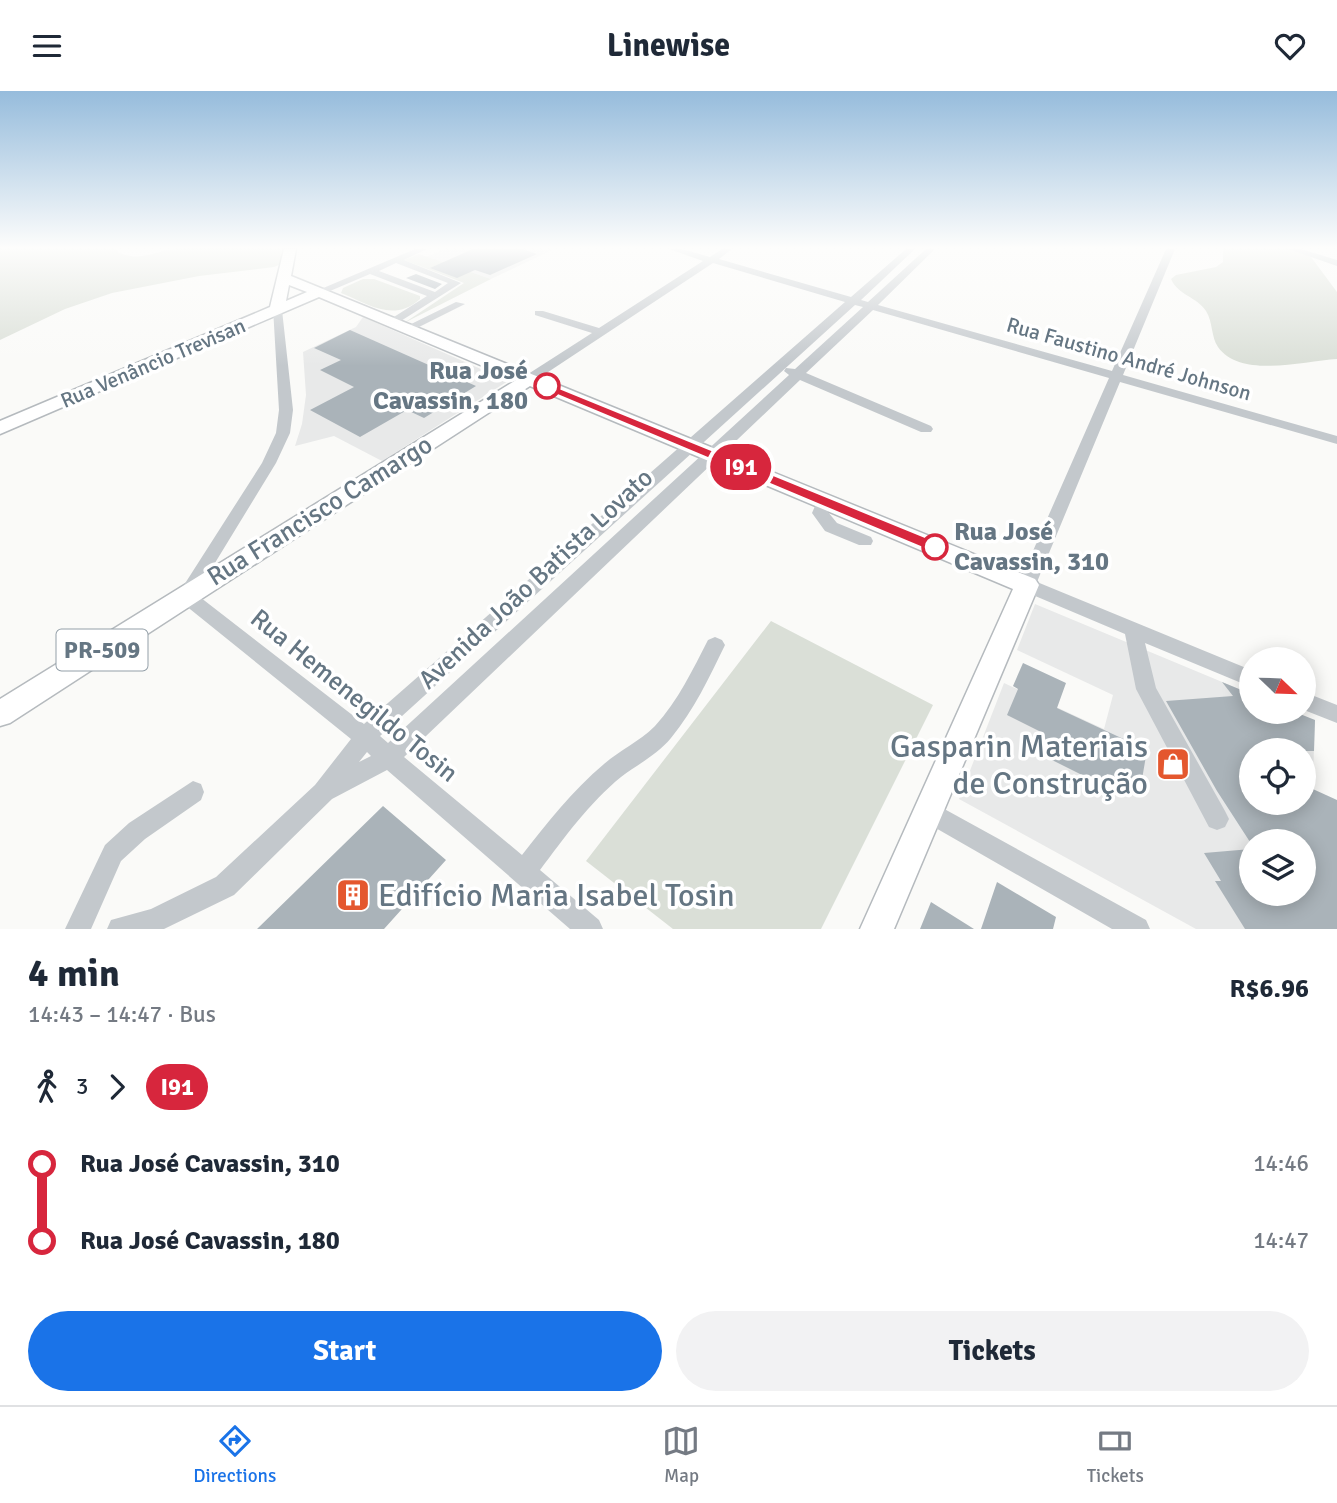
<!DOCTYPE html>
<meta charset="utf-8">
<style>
:root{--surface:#fff;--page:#f2f2f3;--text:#1f2937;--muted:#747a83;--line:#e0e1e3;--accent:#1a73e8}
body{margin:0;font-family:Signika,sans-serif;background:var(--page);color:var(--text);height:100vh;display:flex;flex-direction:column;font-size:26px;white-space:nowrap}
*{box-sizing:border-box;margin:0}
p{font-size:23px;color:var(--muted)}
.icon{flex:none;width:38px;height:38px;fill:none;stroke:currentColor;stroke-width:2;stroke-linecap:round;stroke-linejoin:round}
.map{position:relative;height:838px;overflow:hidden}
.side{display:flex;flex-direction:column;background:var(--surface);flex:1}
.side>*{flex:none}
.badge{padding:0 14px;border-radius:23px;font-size:24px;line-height:46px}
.needle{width:46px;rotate:113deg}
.fabs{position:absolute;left:1239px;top:556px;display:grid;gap:14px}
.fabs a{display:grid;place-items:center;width:77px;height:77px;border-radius:50%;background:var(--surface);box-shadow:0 4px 18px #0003;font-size:35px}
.map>.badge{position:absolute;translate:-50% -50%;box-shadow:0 0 0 4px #fff}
.legs{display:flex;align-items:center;gap:10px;height:77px;padding:0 28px;font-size:23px}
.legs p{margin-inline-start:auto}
.headline{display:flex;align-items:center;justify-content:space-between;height:119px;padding:0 28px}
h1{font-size:38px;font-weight:700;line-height:52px}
.primary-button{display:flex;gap:14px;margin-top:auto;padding:14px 28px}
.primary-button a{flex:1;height:80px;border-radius:42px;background:var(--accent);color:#fff;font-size:28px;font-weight:700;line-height:80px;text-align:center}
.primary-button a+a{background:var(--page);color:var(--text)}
ul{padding:0 28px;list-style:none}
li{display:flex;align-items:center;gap:24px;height:77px;font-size:26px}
li i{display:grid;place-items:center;width:10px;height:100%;margin:0 9px;background:currentColor}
li i::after{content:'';width:18px;height:18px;margin:-9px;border:5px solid;border-radius:50%;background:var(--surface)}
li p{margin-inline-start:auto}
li:first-child i{background:linear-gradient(#0000 50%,currentColor 0)}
li:last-child i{background:linear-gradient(currentColor 50%,#0000 0)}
header{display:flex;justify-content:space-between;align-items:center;height:91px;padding:0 28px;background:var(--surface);font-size:32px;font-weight:700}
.menu{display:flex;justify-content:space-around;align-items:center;height:98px;border-top:2px solid var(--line);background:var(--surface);font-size:19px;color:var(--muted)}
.menu a{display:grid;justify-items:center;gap:4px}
.menu .active{color:var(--accent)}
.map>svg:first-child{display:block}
</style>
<header><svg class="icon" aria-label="menu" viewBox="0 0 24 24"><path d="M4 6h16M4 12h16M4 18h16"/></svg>Linewise<svg class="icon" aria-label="heart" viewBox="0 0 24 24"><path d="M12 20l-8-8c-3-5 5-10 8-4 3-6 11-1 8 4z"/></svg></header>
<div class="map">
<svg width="1337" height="838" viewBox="0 0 1337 838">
<rect width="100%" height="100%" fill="#fafaf8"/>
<!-- built -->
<path fill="#e8e9e9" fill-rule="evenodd" d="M445,158H554L491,188L426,166Z
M363,226L508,290L382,370L334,345L295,355L302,333L306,304L303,261L356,236Z
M1035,513L1251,603V621L1315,629L1310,770H1304V751H1251V774L1226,776L1264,838H1196L959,708L1004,592L1104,638L1113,604L1017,559ZM1251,660H1304V712H1251Z"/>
<!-- green -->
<path fill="#dadfd7" d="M0,158H117L118,161C139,172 156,159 177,158C211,155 247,158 281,158V173L274,176L199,185L112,202L65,218L0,249Z
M1223,158H1293L1311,166L1337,201V268C1303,270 1241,288 1218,256C1211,246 1213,231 1206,220C1197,206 1178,204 1171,188L1176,184L1216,176L1223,171Z
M419,163L491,188L404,232L464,192L404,169Z
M363,188H374L420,205V208C393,232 369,213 341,202L343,197Z
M771,530L933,614L821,838H673L586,770Z"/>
<!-- building -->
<path fill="#aab3b9" d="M473,158H522L537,163L490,184L475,179L457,187L430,177Z
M416,183L442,193L435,198L406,187Z
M350,239L476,295L424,327L407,319L360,346L310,319L354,296L320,279L341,269L314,257Z
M1023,572L1066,592L1057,617L1147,659L1140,700L1107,683L1104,695L1036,661L1043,642L1007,624L1018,598L1013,595Z
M1222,591L1251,603V621H1295L1315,629L1314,660H1251V712H1304V694L1337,709V838H1245L1215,790H1221L1204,762L1251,758V803H1304V751H1250L1217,700L1166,610L1233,605Z
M383,715L446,769L384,838H257Z
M997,791L1056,826L1053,838H981Z
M931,811L974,838H920Z"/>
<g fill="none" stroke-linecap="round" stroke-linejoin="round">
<!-- major casing -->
<g stroke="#b5babe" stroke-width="3">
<path id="major" d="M284,158H296L291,185L1035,488L1039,494L894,838H860L1013,498L530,295L10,632L0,635V608L516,289L319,206L0,343V330L270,216ZM289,194L307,201L286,210Z"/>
</g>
<!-- minor -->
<path fill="#c3c8cc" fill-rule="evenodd" d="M415,158H427L404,169L461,192L396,233L386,231L427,205L370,183L323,203L314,201ZM396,172L448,192L435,201L379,180Z
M669,158H682L710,166L722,158H732L719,168L851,206L906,158H915L861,209L868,211L926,158H935L878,214L1112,280L1166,158H1175L1123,284L1337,345V353L1120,291L1037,491L1251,579V596L1145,552L1156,597L1225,720L1229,728L1225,736L1217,739L1209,736L1136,598L1125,543L1021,499L1018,494L1109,287L873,219L806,282L931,335L933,338L931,341H921L800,289L404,666L522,764C547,732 573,699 604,673C620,659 639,651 655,635C678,610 693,578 708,549L715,546L722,549L725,554C709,587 694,619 671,647C657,664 638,673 621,686C590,711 563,748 540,779L599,829L603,838H570L387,679L332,708L234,804L164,838H107L111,829L151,818L216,786L315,694L351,648L180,510L177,505L262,372L276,342L279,319L273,217L282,219L293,319L290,342L276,372L196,503L364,633L845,211L713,172L533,291H525V285L592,242L535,224V220H543L599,237L703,170ZM855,214L863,216L795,278L786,277L784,280L789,284L388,652L380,645ZM367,661L371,665L359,671Z
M1288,158H1301L1337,169V175Z
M456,211L465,213L411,240L401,238Z
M824,405L832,410L828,421L837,432L871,446L873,450L871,454H859L825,440L812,422L819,406Z
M1304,601L1337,614V632L1304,619Z
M193,690L201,693L204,701L201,709L145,748L121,770L91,838H65L105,754L129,732Z
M928,709L1146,829L1150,838H1112L920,728L916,720L920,712Z"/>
<!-- major -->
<use href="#major" fill="#fff" fill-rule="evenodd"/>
</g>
<!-- sky -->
<linearGradient id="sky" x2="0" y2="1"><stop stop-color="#96bcdc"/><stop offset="0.57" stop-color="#fdfdfc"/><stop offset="1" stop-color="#fdfdfc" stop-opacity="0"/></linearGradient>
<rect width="1337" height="275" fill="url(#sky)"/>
<!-- line-1 -->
<path fill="#d7263d" stroke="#fff" stroke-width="2" d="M547,292L940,452L942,456L935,461L930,460L543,298V293Z"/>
<!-- icons -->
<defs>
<g id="shop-square" transform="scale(1.75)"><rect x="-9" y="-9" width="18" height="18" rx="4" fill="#e4572e" stroke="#fff"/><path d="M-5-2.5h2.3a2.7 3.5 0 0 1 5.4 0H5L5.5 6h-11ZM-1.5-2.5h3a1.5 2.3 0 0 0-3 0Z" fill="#fff"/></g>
<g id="building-square" transform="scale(1.75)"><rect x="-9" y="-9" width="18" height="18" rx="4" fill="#e4572e" stroke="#fff"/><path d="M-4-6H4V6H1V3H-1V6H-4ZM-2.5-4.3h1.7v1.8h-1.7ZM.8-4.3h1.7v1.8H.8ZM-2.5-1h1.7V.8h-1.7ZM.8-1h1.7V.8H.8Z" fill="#fff"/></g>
</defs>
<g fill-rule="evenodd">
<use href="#shop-square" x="1173" y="673"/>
<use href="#building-square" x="353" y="804"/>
</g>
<!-- markers -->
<g fill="#fff" stroke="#d7263d" stroke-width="3.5">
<circle cx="547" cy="295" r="12"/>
<circle cx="935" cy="456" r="12"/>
</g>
<g text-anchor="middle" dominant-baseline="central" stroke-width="7" stroke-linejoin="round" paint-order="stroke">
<!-- far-street labels -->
<g font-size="21" fill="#657683" stroke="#fff">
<text transform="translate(1129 268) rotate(16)">Rua Faustino André Johnson</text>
<text transform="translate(153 272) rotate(-23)">Rua Venâncio Trevisan</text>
</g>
<!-- shield labels -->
<rect fill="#fff" stroke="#939fa8" stroke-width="2" x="56.5" y="538.5" width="91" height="41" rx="5"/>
<g font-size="24" font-weight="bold" fill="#657683">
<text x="102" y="559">PR-509</text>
</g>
<!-- stop labels -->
<g font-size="26" font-weight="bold" fill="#657683" stroke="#fff" text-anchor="end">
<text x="528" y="280">Rua José<tspan x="528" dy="30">Cavassin, 180</tspan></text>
<text x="954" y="441" text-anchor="start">Rua José<tspan x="954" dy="30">Cavassin, 310</tspan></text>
</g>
<!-- street labels -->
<g font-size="26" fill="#657683" stroke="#fff">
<text transform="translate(320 420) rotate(-32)">Rua Francisco Camargo</text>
<text transform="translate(536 488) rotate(-43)">Avenida João Batista Lovato</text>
<text transform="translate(354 605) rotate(39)">Rua Hemenegildo Tosin</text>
</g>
<!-- near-poi labels -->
<g font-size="32" fill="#657683" stroke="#fff" text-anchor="end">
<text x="1148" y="655">Gasparin Materiais<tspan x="1148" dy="37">de Construção</tspan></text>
<text x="378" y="804" text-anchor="start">Edifício Maria Isabel Tosin</text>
</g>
</g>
</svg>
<div class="fabs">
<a><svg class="needle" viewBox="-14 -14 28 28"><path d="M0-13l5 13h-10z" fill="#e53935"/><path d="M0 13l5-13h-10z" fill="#747a83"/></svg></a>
<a><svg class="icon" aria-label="locate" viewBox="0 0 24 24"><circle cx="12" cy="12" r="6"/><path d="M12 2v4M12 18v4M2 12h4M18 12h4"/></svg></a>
<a><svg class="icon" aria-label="layers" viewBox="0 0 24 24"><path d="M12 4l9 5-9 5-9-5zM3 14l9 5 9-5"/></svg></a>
</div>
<b class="badge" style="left:741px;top:376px;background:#d7263d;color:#fff">I91</b>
</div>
<section class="side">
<div class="headline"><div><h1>4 min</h1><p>14:43 – 14:47 · Bus</p></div><b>R$6.96</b></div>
<div class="legs"><svg class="icon" aria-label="walk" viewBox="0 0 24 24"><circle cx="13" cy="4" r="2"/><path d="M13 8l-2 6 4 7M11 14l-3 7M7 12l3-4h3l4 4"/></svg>3<svg class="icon" aria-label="forward" viewBox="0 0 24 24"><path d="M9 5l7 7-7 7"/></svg><b class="badge" style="background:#d7263d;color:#fff">I91</b></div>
<ul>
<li><i style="color:#d7263d"></i><b>Rua José Cavassin, 310</b><p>14:46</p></li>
<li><i style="color:#d7263d"></i><b>Rua José Cavassin, 180</b><p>14:47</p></li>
</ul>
<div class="primary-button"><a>Start</a><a>Tickets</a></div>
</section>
<nav class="menu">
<a class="active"><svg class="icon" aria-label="directions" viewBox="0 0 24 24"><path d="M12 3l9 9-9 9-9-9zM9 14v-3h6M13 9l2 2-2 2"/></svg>Directions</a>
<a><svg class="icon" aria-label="map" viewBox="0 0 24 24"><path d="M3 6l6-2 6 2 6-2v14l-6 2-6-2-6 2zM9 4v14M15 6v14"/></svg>Map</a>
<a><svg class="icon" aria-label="tickets" viewBox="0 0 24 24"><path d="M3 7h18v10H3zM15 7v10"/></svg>Tickets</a>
</nav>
